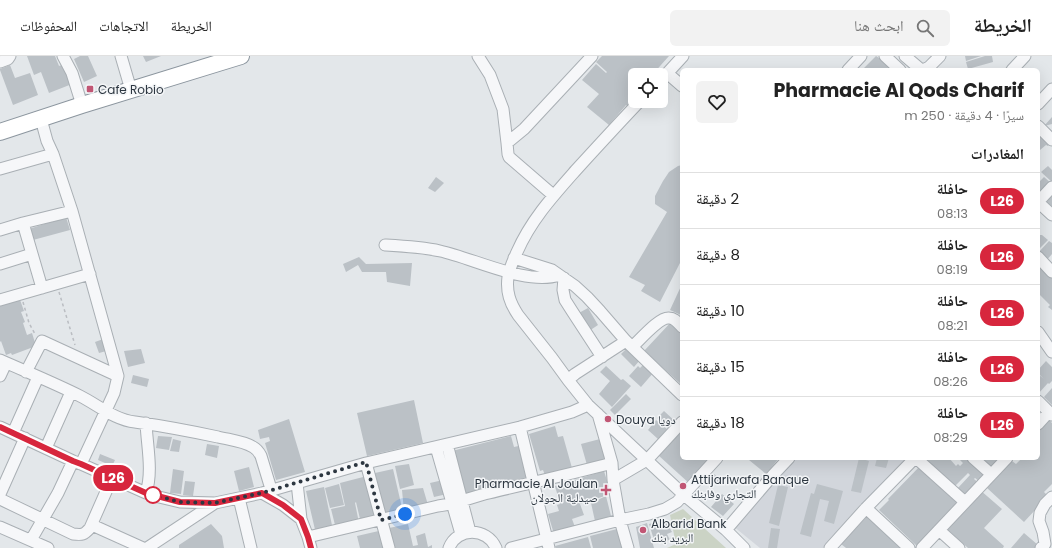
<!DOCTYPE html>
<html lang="ar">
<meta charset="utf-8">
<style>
:root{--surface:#fff;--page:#f2f2f2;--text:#222;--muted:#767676;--line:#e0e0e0}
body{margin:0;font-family:Poppins,"Noto Naskh Arabic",sans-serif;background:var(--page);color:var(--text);direction:rtl;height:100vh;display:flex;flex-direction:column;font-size:15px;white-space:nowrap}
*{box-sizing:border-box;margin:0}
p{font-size:13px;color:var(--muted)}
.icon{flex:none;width:22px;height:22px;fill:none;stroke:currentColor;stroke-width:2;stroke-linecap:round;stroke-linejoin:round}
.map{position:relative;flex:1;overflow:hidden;direction:ltr}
.panel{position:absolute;left:680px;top:12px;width:360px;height:392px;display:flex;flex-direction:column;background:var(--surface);border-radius:6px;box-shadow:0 4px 16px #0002;direction:rtl}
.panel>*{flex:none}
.badge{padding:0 8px;border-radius:13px;font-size:14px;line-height:26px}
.tools{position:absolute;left:628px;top:12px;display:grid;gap:8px}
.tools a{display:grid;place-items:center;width:40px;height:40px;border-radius:6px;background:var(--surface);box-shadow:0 4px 16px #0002;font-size:20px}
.you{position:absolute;width:20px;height:20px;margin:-10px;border:3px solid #fff;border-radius:50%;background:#1a73e8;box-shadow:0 0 0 6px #1a73e833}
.map>.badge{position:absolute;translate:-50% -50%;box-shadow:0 0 0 2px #fff}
h2{padding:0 16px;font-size:15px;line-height:36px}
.round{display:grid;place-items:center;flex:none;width:42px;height:42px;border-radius:6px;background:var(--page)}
.headline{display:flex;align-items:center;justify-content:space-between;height:68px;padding:0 16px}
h1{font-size:19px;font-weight:700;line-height:30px}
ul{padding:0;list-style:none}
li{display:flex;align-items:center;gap:12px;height:56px;padding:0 16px;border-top:1px solid var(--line)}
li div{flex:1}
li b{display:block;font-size:15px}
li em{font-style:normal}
li .badge{min-width:44px;font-weight:700;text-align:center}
header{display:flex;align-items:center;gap:24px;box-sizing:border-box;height:56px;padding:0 20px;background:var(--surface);border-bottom:1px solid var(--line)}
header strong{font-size:19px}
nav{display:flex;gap:22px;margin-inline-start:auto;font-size:14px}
.search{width:280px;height:36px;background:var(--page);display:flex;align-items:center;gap:10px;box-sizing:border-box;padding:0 14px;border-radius:6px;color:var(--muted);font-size:15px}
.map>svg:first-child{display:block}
</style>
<header>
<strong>الخريطة</strong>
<div class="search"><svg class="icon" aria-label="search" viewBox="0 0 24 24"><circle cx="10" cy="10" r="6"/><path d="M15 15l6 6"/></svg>ابحث هنا</div>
<nav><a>الخريطة</a><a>الاتجاهات</a><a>المحفوظات</a></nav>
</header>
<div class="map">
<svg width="1052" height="492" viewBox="0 0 1052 492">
<rect width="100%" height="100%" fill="#e3e7ea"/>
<!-- built -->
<path fill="#d2d6dc" d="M795,402H909L823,492H760L733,470Z"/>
<!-- green -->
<path fill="#cbd3c5" d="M683,453L726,492H667L676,488L670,459Z"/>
<!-- building -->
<path fill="#bbc1c6" d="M27,0H55L59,10L65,8L72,28L49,37L41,16L34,19Z
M80,0H88L97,20L84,26L74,3Z
M143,0H161L146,6Z
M602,0H669L652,19H635V46L630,52L626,49L609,69L587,51L599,38L582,24L596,8L606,17L607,16L596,6Z
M876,0L890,9L886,14H864L863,13Z
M965,0H981L966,5Z
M985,0H992L993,6L968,13L966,6Z
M10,9L15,22L30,17L38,39L13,49L0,14V13Z
M1052,61V68L1044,70Z
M1038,73L1051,86L1048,90L1046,89L1040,94L1038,91Z
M682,109V206L681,205L660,246L641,235L645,229L629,221L667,156L655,148V140L663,125L669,116L678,110Z
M1048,110L1052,114V126L1041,116Z
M436,121L444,127L435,136L428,132Z
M1044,121L1052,128L1038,142V127Z
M1052,140V151L1046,146Z
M66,161L70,174L33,184L29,173Z
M1038,178L1040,179H1042L1048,184L1038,194Z
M1049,185L1052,187V198L1045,206L1038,197Z
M359,201L366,208L412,207L410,230L387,226L386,216H362L358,209L346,216L343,208Z
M1039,208L1052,220V254L1048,251L1050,249L1038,237V210Z
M682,228V267L679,264L681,259L670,254Z
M19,241L24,255L21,256L25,266L23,267L27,279L32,277L36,290L12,299L11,297L6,299L1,285L0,286V248Z
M588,252L598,269L589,275L577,258Z
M672,265L682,274V329L644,295Z
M106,282L110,294L99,297L95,286Z
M627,292L640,304L634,311L621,298Z
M141,293L145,307L128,311L124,295Z
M1046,305L1052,311V325L1049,328L1048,327L1038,338V318L1044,323L1038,317V314Z
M644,308L654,316L641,331L629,320L638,310L640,312Z
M606,310L621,324L623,323L631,330L612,351L599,338L610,325L600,316Z
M133,319L149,323L147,331L131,327Z
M1052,332V349L1044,341Z
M626,338L631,343L615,359L610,354Z
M414,344L423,387L367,400L357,357Z
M664,355L677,367L670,374L657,362Z
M289,363L305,416L276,424L265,387L270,385L269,381L260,383L258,374Z
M656,364L667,373L658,383L648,374Z
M1049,364L1052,367V428L1044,436L1048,440L1024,466L987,432L1012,405L1016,408L1022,402H1038V384L1040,382L1038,380V376Z
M555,370L558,381L563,380L572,412L546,422L543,414L540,415L529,378Z
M682,373V402H714L690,428L658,399Z
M158,380L172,381L169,394L156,392Z
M511,380L514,391L523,389L532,425L464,443L452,395Z
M173,383L181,385L179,396L170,395Z
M600,383L606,405L587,409L581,388Z
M207,388L219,390L217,402L205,399Z
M100,398L115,404L112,410L98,404Z
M751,402H779L766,418L749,404Z
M859,402L869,405L861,437L851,435Z
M877,402H889L886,412L875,410Z
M930,402H949L956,410L958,408L960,410L963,407L960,404L962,402H970L988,418L980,426L975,422L974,423L981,429L967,443L957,433L970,419L968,417L954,431L927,405Z
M977,402H1001L991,415Z
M409,408L414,429L400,433L395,410Z
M921,409L962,447L919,492L879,454L889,444L888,443Z
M249,411L254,431L239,435L234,415Z
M173,413L184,415L181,438L170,437Z
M393,413L403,456L385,460L375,417Z
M604,415L611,438L580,448L584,459L572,463L575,471L554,478L548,458L559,455L557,449L560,448L555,430Z
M714,418L721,424L718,428L710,422Z
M367,420L378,463L361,467L356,446L355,447L359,467L336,473L331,453L345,450L340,427Z
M443,424L447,438L434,441L430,427Z
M185,425L195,426L193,440L183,439Z
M339,428L344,449L330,452L325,432Z
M817,428L843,435L834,468L824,465L829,445L820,443L811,481L800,478L811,437L814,438Z
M778,429L788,431L779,470L769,467Z
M324,431L333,474L316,478L306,435Z
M423,432L428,449L404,455L402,434Z
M980,434L1002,453L984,472L1004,490L1003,492H968L946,472Z
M722,438L734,448L723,460L711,451Z
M606,440L611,460L595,465L591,447Z
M867,460L901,492H846L841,488Z
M665,464L672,476L667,478L670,484L655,487L649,468Z
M647,467L654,492H640L636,471Z
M211,468L222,480L224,492H179V489Z
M408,468L413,490L418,489L416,480L425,477L428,491L432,489V492H393L389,472Z
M771,472L780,473L777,492H768Z
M617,473L621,485L627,492H593L590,480Z
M383,474L388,492H360L357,480Z
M1024,477L1038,489L1036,492H1011Z
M588,481L591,492H556L555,490Z"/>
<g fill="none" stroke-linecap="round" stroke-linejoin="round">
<!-- minor casing -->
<g stroke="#a9afb4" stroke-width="13">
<path id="minor" d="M63,0L72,17L82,49
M121,0L131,34
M478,0L490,19L503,53L507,87
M885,0L900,14
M905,0L919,12L923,14L929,11L940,0
M0,6L8,3L10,0
M848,14L861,0
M1012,14L1025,0
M667,17L682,30
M661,24L683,0
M640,45C618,68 597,91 576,114C553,140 531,164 517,196C514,203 509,213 508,221C506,236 510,247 518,259L552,302L568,324L588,349L684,439L726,474L744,492
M1038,48L1052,33
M41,63L47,85L53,98L72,155L118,320L114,337L81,408
M1038,70L1052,84
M0,113L53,98
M553,139L509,101L508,98L507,87L524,73L592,0
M1038,146L1052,131
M1038,146L1052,159
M23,167L42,232
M0,174L23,167L72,155
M385,189C403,190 422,191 440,195C473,202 527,230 559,219
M1038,201L1052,216
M514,202L552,214L575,230L587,241L600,255L626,285L682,339
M0,208L32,198
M564,222L563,234L565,244L572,255L602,301
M0,244L90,218
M1038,276L1052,296
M632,291C640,284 659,261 669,262C675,262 678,267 682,271
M0,304C27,316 54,327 80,340C98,349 115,364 135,366C163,370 190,375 218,381C230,384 243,385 253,391C257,393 259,396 261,400L271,433
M26,316L42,285L118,320
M0,320L6,307
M568,324L575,318L626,285
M1038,345L1052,359
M598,358L612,407L613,424L620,464L628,492
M1038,368L1049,356
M0,371L73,405L81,408L146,437L159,441L180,446L215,447L262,437L366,407L520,371L572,356L588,349
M520,371L549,492
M13,377L38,321
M447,388L470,476
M436,391L461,478
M46,392L71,336
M916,402L965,446
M973,402L991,418
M366,407L389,492
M613,424L647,404L682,366
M297,427L301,463
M146,437C153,415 147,390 146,367
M262,437L283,449L301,463L308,481L311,492
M0,438L25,382
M239,442L251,492
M0,443L73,478C82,479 84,479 90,472L112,422
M866,452L909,492
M92,469L143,492
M0,471L48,492
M726,474L773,419L789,402
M939,474L959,492
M308,481L438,450C456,448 472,441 489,437C530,427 571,418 612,407
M31,484L58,437L73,405
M147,492L215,447
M449,492C457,471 487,471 496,492
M511,492L620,464L649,458L665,453L677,446L717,402
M830,492L866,452L915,402
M922,492L1007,402
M1041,492L1045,488L1043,476L1039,465L1040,457L1045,448L1052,441"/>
</g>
<!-- highway casing -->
<g stroke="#8c969f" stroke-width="18">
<path id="highway" d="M0,76L82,49L241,0"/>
</g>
<!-- path -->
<path stroke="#babdc2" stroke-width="1.5" stroke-dasharray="3 3" stroke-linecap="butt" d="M59,236L75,289
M23,246L29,267L35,278"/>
<!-- minor -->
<use href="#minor" stroke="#f6f7f9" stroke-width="11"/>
<!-- highway -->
<use href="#highway" stroke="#fff" stroke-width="16"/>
</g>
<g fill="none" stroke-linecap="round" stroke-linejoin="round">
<!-- line casing -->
<g stroke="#fff" stroke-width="9">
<path id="line" d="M0,371L73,405L81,408L146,437L180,446L215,447L262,437L283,449L301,463L308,481L311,492"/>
</g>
<!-- line -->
<use href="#line" stroke="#d7263d" stroke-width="6"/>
<!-- walk -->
<path stroke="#2d3741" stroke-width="4" stroke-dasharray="0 7.2" d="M153,439L180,446L215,447L262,437L366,406L381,464L405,458"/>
</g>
<!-- markers -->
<g fill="#c15674" stroke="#f3f5f7" stroke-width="1.5">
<rect x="86" y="29" width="8" height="8" rx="2"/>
<circle cx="608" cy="363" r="4"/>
<circle cx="683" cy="430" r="4"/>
<path d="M604 428h4v4h4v4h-4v4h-4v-4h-4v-4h4z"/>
<circle cx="643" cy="474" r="4"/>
</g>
<circle fill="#fff" stroke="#d7263d" stroke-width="2" cx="153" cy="439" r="8"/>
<g text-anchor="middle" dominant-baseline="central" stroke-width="3" stroke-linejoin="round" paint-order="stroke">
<!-- poi labels -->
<g font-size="12" fill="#2d3741" stroke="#f3f5f7" text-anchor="start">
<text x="98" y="33">Cafe Robio</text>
<text x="616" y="363">Douya دويا</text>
<text x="691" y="423">Attijariwafa Banque<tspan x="691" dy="14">التجاري وفابنك</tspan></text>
<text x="598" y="427" text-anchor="end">Pharmacie Al Joulan<tspan x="598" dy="14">صيدلية الجولان</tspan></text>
<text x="651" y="467">Albarid Bank<tspan x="651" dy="14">البريد بنك</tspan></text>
</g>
</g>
</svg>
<div class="tools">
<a><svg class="icon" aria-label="locate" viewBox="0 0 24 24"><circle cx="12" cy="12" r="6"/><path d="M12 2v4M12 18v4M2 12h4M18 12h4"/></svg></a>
</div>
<div class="you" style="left:405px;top:458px"></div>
<b class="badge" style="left:113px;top:422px;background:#d7263d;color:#fff">L26</b>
<section class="panel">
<div class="headline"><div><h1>Pharmacie Al Qods Charif</h1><p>سيرًا · 4 دقيقة · 250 m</p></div><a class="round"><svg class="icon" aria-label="heart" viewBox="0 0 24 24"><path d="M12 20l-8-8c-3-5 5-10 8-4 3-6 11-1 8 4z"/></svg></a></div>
<h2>المغادرات</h2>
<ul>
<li><span class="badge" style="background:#d7263d;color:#fff">L26</span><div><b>حافلة</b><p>08:13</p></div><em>2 دقيقة</em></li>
<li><span class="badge" style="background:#d7263d;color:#fff">L26</span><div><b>حافلة</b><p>08:19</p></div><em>8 دقيقة</em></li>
<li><span class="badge" style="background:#d7263d;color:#fff">L26</span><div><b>حافلة</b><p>08:21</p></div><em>10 دقيقة</em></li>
<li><span class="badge" style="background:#d7263d;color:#fff">L26</span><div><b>حافلة</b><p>08:26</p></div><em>15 دقيقة</em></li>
<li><span class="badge" style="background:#d7263d;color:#fff">L26</span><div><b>حافلة</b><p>08:29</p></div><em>18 دقيقة</em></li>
</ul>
</section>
</div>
